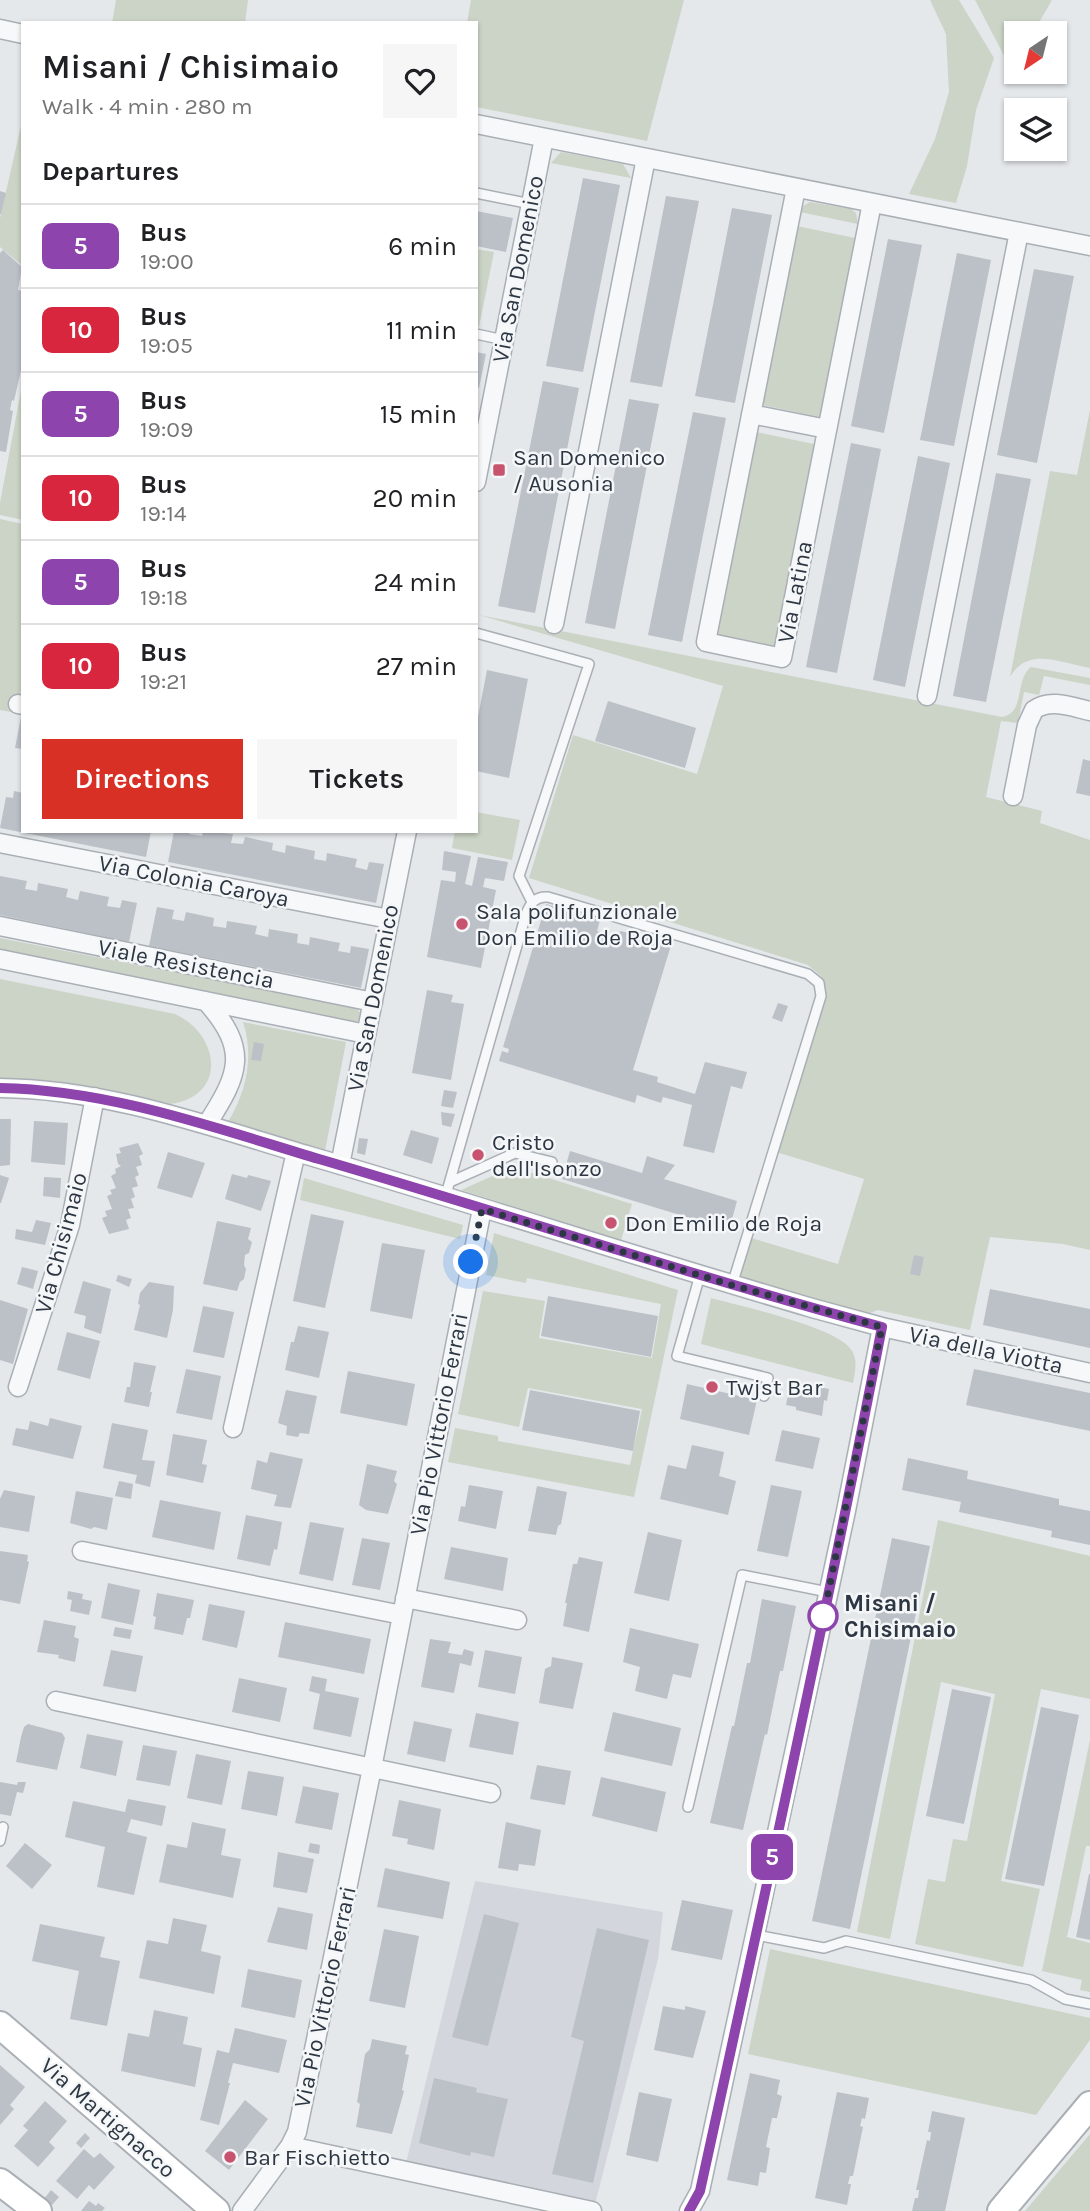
<!DOCTYPE html>
<meta charset="utf-8">
<style>
:root{--surface:#fff;--page:#f6f6f6;--text:#202124;--muted:#757577;--line:#e0e0e0;--accent:#d93025}
body{margin:0;font-family:Karla,sans-serif;background:var(--page);color:var(--text);height:100vh;display:flex;flex-direction:column;font-size:26px;white-space:nowrap}
*{box-sizing:border-box;margin:0}
p{font-size:23px;color:var(--muted)}
.icon{flex:none;width:38px;height:38px;fill:none;stroke:currentColor;stroke-width:2;stroke-linecap:round;stroke-linejoin:round}
.map{position:relative;flex:1;overflow:hidden}
.sheet{position:absolute;left:21px;top:21px;width:457px;height:812px;display:flex;flex-direction:column;background:var(--surface);border-radius:0px;box-shadow:0 2px 5px #0004}
.sheet>*{flex:none}
.badge{padding:0 14px;border-radius:10px;font-size:24px;line-height:46px}
.needle{width:46px;rotate:215deg}
.buttons{position:absolute;left:1004px;top:21px;display:grid;gap:14px}
.buttons a{display:grid;place-items:center;width:63px;height:63px;border-radius:0px;background:var(--surface);box-shadow:0 2px 5px #0004;font-size:35px}
.you{position:absolute;width:35px;height:35px;margin:-18px;border:5px solid #fff;border-radius:50%;background:#1a73e8;box-shadow:0 0 0 10px #1a73e833}
.map>.badge{position:absolute;translate:-50% -50%;box-shadow:0 0 0 4px #fff}
h2{padding:0 21px;font-size:26px;line-height:63px}
.round{display:grid;place-items:center;flex:none;width:74px;height:74px;border-radius:0px;background:var(--page)}
.overview{display:flex;align-items:center;justify-content:space-between;height:119px;padding:0 21px}
h1{font-size:33px;font-weight:600;line-height:52px}
.cta{display:flex;gap:14px;margin-top:auto;padding:14px 21px}
.cta a{flex:1;height:80px;border-radius:0px;background:var(--accent);color:#fff;font-size:28px;font-weight:600;line-height:80px;text-align:center}
.cta a+a{background:var(--page);color:var(--text)}
ul{padding:0;list-style:none}
li{display:flex;align-items:center;gap:21px;height:84px;padding:0 21px;border-top:2px solid var(--line)}
li div{flex:1}
li b{display:block;font-size:26px}
li em{font-style:normal}
li .badge{min-width:77px;font-weight:700;text-align:center}
.map>svg:first-child{display:block}
</style>
<div class="map">
<svg width="1090" height="2211" viewBox="0 0 1090 2211">
<rect width="100%" height="100%" fill="#e4e8eb"/>
<!-- built -->
<path fill="#d3d7dd" d="M475,1881L663,1912L658,1959L595,2204L406,2163Z"/>
<!-- green -->
<path fill="#cbd4c6" d="M116,0H248L245,23H112Z
M471,0H684L647,141L476,107V23H467Z
M930,0H959L994,58L976,110L967,166L956,203L909,194L935,139L949,92L946,34Z
M975,0H1052L1033,33H1017V60L1011,69Z
M23,117V266L0,247V218Z
M561,152L623,164L631,178L551,163Z
M810,202L851,209L856,213L858,224L800,212L803,206Z
M797,226L855,238L820,417L762,405Z
M476,249L494,252L479,327L476,326Z
M23,380V520L0,515V503Z
M1090,410V668C1060,663 1028,646 1010,677L1050,471L1077,475Z
M756,432L814,444L774,647L716,635Z
M0,519L23,524V681L16,713L0,710Z
M479,615L1002,717C1026,713 1014,680 1031,667L1090,678V685L1044,676L1039,695L1024,692L1018,723L1001,721L986,797L1042,811L1040,823L1090,840V1250L1063,1244L990,1237L970,1330L878,1310L864,1315L735,1275L748,1237L838,1264L864,1179L773,1151L824,989L821,976L808,965L529,878L573,735L697,774L723,686Z
M476,812L520,820L512,860L452,848L455,831H476Z
M0,938L355,1008L360,1012L359,1020L354,1024L0,954Z
M0,979L175,1014C221,1035 227,1097 170,1104L87,1086L51,1081L0,1079Z
M243,1022L346,1042L325,1151L228,1122C247,1091 254,1056 243,1022Z
M513,1167L632,1204L621,1240L461,1190Z
M304,1178L463,1225L460,1239L300,1200Z
M494,1233L678,1290L634,1497L448,1462L455,1428L498,1436V1441L630,1465L642,1409L528,1388L519,1427L458,1414L483,1291L545,1301L539,1338L652,1358L661,1304L527,1278L526,1283L486,1275Z
M711,1298C739,1306 839,1327 852,1351C858,1361 855,1372 853,1383L701,1344Z
M938,1520L1090,1556V1699L1041,1689L1001,1881L1040,1889L1023,1967L915,1944L928,1879L945,1882L953,1839L967,1841L995,1694L941,1682L890,1939L857,1932Z
M1090,1740V1846H1086L1067,1937L1090,1943V1992L1080,1990L1082,1980L1042,1971Z
M770,1949L1090,2018V2040L1036,2115L748,2054Z
M1090,2134V2211H1025Z"/>
<!-- building -->
<path fill="#bcc1c8" d="M583,178L620,185L583,372L546,366Z
M0,191L6,193L1,214H0Z
M666,196L699,201L662,387L630,382Z
M732,208L772,215L735,403L695,396Z
M476,211L513,218L506,252L476,246Z
M888,239L922,245L884,433L851,426Z
M3,250L22,267L18,290L23,291V361L14,401L12,400L10,410L13,411L6,452L0,451V253Z
M957,253L991,260L954,446L920,440Z
M1034,269L1074,276L1037,463L997,455Z
M476,352L486,354L479,388L476,387Z
M543,381L579,388L535,613L498,606Z
M629,399L659,404L615,629L585,623Z
M693,412L726,418L682,642L648,635Z
M851,443L881,449L837,673L806,667Z
M918,456L950,463L905,687L873,680Z
M996,473L1031,479L986,702L953,696Z
M487,670L528,679L509,778L476,771V727Z
M608,701L696,728L685,768L595,741Z
M21,717H23V749L15,748Z
M1083,759L1090,761V796L1076,793Z
M14,791L23,793V831H151L146,857L0,828L6,797L13,798Z
M174,831H190L189,834L202,836L203,831L233,834L231,843L243,844L245,837L273,843L272,850L285,853L286,845L315,851L314,859L326,861L327,853L357,859L355,867L367,870L369,862L384,864L376,903L168,862Z
M444,851L471,856L465,884L472,886L478,857L508,862L504,881L485,878L483,887L496,890L481,968L427,957L441,880L455,882L456,872L442,870Z
M0,876L27,881L25,889L37,891L38,883L68,889L66,897L78,900L80,891L109,897L107,906L120,908L122,900L137,903L129,942L0,915Z
M546,904L600,920L597,931L618,938L620,931L672,942L633,1070L658,1077L657,1082L695,1094L705,1062L747,1072L742,1089L731,1086L714,1153L683,1146L692,1105L663,1097L661,1103L637,1095L635,1103L499,1061L502,1051L508,1053L509,1049L503,1047Z
M157,907L174,910L172,919L184,921L186,912L214,918L213,926L226,928L227,921L257,926L255,934L268,937L269,929L298,934L297,943L309,945L310,937L340,943L338,951L350,953L351,946L369,949L361,988L149,946Z
M427,990L453,995L451,1002L464,1004L451,1080L412,1073Z
M778,1003L788,1006L782,1022L772,1018Z
M254,1042L264,1044L261,1061L251,1060Z
M444,1090L457,1092L453,1108L441,1106Z
M441,1112L455,1114L451,1127L442,1125Z
M0,1119H11L10,1165L0,1166Z
M34,1121L68,1123L65,1165L31,1162Z
M411,1130L439,1138L432,1164L403,1155Z
M359,1138L368,1139L365,1155L357,1153Z
M138,1143L143,1154L139,1156L142,1165L136,1167L139,1175L135,1177L138,1186L132,1188L135,1197L131,1199L134,1208L128,1209L131,1218L126,1220L129,1229L109,1234L102,1218L107,1216L105,1211L112,1209L107,1196L112,1194L110,1190L116,1188L111,1176L116,1173L115,1169L121,1166L118,1164L116,1154L121,1153L119,1148Z
M570,1151L642,1173L647,1156L675,1165L664,1179L737,1201L729,1230L562,1179Z
M168,1152L205,1163L192,1198L157,1188Z
M232,1174L247,1178L248,1175L271,1181L261,1211L225,1199Z
M0,1175L9,1178L1,1203H0Z
M44,1177L61,1178L60,1198L43,1196Z
M311,1214L344,1221L325,1308L293,1301Z
M36,1220L51,1223L45,1245L15,1239L16,1229L32,1232Z
M217,1221L251,1228L248,1239L252,1242L249,1253L245,1255L244,1265L246,1269L244,1279L240,1282L237,1291L203,1284Z
M382,1243L425,1250L412,1319L370,1311Z
M914,1255L924,1257L920,1276L910,1274Z
M22,1267L38,1271L33,1289L17,1284Z
M118,1275L132,1279L129,1287L116,1281Z
M83,1281L111,1289L101,1334L84,1328L86,1316L74,1313Z
M149,1282L174,1286L173,1310L167,1338L134,1330L140,1305L138,1304L140,1293Z
M990,1289L1090,1309V1348L983,1325Z
M548,1296L658,1316L651,1357L541,1336Z
M0,1300L28,1309L13,1364L0,1360Z
M203,1306L234,1312L224,1358L193,1352Z
M298,1326L329,1332L319,1378L285,1370L291,1342H294Z
M67,1332L100,1341L90,1379L57,1370Z
M134,1362L156,1366L150,1392H152L149,1407L124,1402L127,1387H130Z
M186,1369L221,1376L212,1420L176,1413Z
M974,1369L1090,1393V1431L966,1405Z
M348,1371L415,1384L407,1426L340,1413Z
M791,1381L829,1389L827,1401L824,1400L822,1416L796,1410V1407L786,1405Z
M687,1384L757,1400L749,1435L680,1419Z
M286,1390L317,1396L309,1434L300,1433L298,1437L286,1435L287,1426L278,1423Z
M530,1390L640,1411L633,1451L522,1430Z
M50,1418L82,1426L73,1459L12,1445L16,1428L28,1430L30,1421L48,1426Z
M112,1423L148,1430L142,1460L155,1461L150,1487L135,1483L137,1475L103,1468Z
M782,1430L820,1438L813,1469L775,1461Z
M173,1434L207,1440L202,1464L207,1465L203,1483L166,1475Z
M692,1445L724,1452L719,1476L736,1481L728,1515L660,1499L668,1465L686,1469Z
M270,1452L303,1459L291,1508L274,1506L277,1495L251,1489L257,1460L267,1463Z
M908,1458L968,1471L967,1479L1059,1499V1505L1090,1511V1545L1051,1537L1052,1531L959,1512L961,1502L902,1490Z
M367,1464L397,1471L394,1481L397,1484L388,1514L366,1510L359,1505Z
M119,1481L133,1484L131,1499L115,1496Z
M469,1485L503,1491L496,1529L458,1521L461,1506L465,1507Z
M771,1485L802,1491L788,1557L757,1551Z
M537,1486L567,1492L561,1524L558,1526L556,1535L528,1531Z
M4,1490L35,1496L29,1532L0,1527V1499Z
M76,1491L113,1498L107,1530L94,1527L91,1529L70,1523Z
M160,1500L221,1512L214,1550L152,1537Z
M246,1515L282,1522L277,1550L274,1549L270,1566L237,1559Z
M310,1522L344,1528L333,1581L299,1574Z
M648,1532L682,1540L669,1601L634,1593Z
M362,1538L390,1543L380,1590L352,1585Z
M892,1538L930,1546L850,1929L812,1921Z
M451,1547L508,1558L503,1591L444,1579Z
M0,1551L28,1555L27,1561L29,1562L20,1604L0,1600Z
M579,1557L603,1562L589,1632L563,1626L567,1603H565L573,1564H577Z
M108,1583L140,1590L133,1625L101,1618Z
M68,1591L83,1594L82,1599L92,1601L89,1615L70,1611L72,1600L67,1599Z
M157,1593L194,1600L190,1618H187L183,1635L154,1629L156,1617L153,1616Z
M762,1599L796,1606L783,1671H780L767,1735L765,1734L743,1830L710,1823L732,1726H734L747,1663H750Z
M209,1604L245,1611L237,1648L202,1640Z
M44,1620L76,1626L74,1637L79,1639L75,1662L58,1658L59,1655L37,1652Z
M285,1622L371,1639L364,1674L278,1657Z
M115,1627L132,1630L130,1639L113,1636Z
M630,1628L699,1644L691,1678L673,1674L667,1699L635,1691L640,1667L623,1662Z
M430,1639L451,1642L448,1653L462,1655L464,1649L474,1652L471,1666L460,1663L454,1693L421,1687Z
M111,1650L143,1656L136,1692L103,1686Z
M485,1650L522,1657L515,1694L478,1687Z
M552,1657L583,1663L573,1709L539,1703L545,1669L551,1666Z
M312,1676L327,1679L325,1691L359,1698L351,1737L313,1729L320,1694L309,1691Z
M239,1678L287,1688L280,1722L232,1712Z
M952,1689L991,1697L964,1824L926,1816Z
M1041,1707L1079,1715L1044,1886L1005,1879Z
M613,1712L681,1728L672,1766L604,1751Z
M476,1713L519,1722L513,1755L469,1747Z
M414,1721L452,1729L445,1762L407,1754Z
M28,1724L62,1733L65,1738L57,1770L16,1762L21,1737L24,1727Z
M87,1734L123,1741L116,1776L80,1768Z
M143,1745L177,1751L170,1786L136,1780Z
M196,1754L231,1761L222,1805L187,1798Z
M537,1765L571,1771L565,1805L530,1799Z
M248,1771L284,1777L277,1816L241,1809Z
M601,1777L666,1792L657,1832L592,1816Z
M0,1782L17,1785L18,1782H26L23,1793L17,1792L11,1816L0,1814Z
M303,1786L339,1793L332,1830L295,1823Z
M128,1799L166,1806L162,1826L131,1819L127,1832L147,1837L134,1895L97,1887L105,1847L65,1837L73,1801L125,1812Z
M399,1800L441,1809L434,1850L407,1844L408,1839L392,1836Z
M192,1822L226,1829L221,1855L241,1859L233,1898L159,1882L167,1844L187,1848Z
M506,1822L541,1830L535,1866L519,1864L518,1871L498,1868Z
M25,1843L52,1865L32,1889L6,1866Z
M310,1843L320,1845L319,1854L308,1852Z
M278,1852L314,1859L307,1893L273,1887Z
M385,1868L450,1882L443,1919L377,1907Z
M1089,1874H1090V1940L1076,1937Z
M682,1900L733,1910L722,1960L671,1950Z
M278,1907L313,1914L307,1950L267,1942Z
M484,1914L519,1923L488,2046L452,2037Z
M173,1918L207,1925L201,1951L221,1956L214,1994L139,1978L147,1940L168,1944Z
M40,1924L105,1937L100,1957L120,1961L107,2026L70,2019L79,1971L32,1961Z
M597,1928L649,1940L593,2183L552,2174L584,2041L571,2037Z
M384,1929L419,1936L405,2008L369,2001Z
M248,1969L302,1980L295,2018L241,2007Z
M663,2006L685,2010V2006L706,2011L693,2058L654,2050Z
M154,2010L188,2017L183,2044L202,2048L195,2087L121,2071L128,2033L149,2037Z
M235,2028L287,2040L279,2073L233,2063L228,2083H230L219,2125L200,2120L217,2050L229,2053Z
M372,2039L407,2046L405,2054L409,2055L402,2090L404,2091L392,2134L356,2127L360,2104L357,2102L365,2054L370,2049Z
M0,2065L25,2087L10,2105L14,2109L0,2125Z
M750,2073L780,2080L777,2094L782,2096L777,2118H772L766,2147L770,2148L766,2173L760,2172L758,2186L727,2180Z
M434,2078L477,2088L476,2092L508,2099L494,2157L471,2152L470,2156L419,2143Z
M639,2092L672,2099L658,2162L626,2155Z
M837,2092L869,2098L865,2119L862,2118L860,2126L863,2127L853,2176H850L848,2184H851L847,2205L815,2198Z
M245,2100L268,2119L229,2170L205,2151Z
M45,2101L67,2121L49,2142L55,2148L38,2167L14,2146L28,2130L23,2126Z
M932,2111L965,2118L945,2211H912L915,2198H918L919,2190H916L927,2140L930,2141L931,2132H928Z
M85,2133L90,2138L81,2148L76,2143Z
M84,2149L94,2158L100,2153L115,2167L94,2190L89,2185L77,2199L56,2181Z
M51,2190L59,2197L52,2205L44,2199Z
M89,2201L96,2206L98,2203L105,2208L102,2211H81Z"/>
<g fill="none" stroke-linecap="round" stroke-linejoin="round">
<!-- lane casing -->
<g stroke="#a9afb5" stroke-width="12">
<path id="lane" d="M476,193L531,204
M476,334L504,340
M476,633L589,664L519,876L532,902
M450,1182L515,1153L552,1162
M445,1198L526,914C530,903 536,896 548,897L808,974L819,983L821,996L732,1285
M700,1275L677,1356L768,1378L764,1396
M688,1807L742,1575L828,1592
M0,1841L3,1827
M756,1935L824,1948L846,1941L1031,1980L1065,1999L1090,2004"/>
</g>
<!-- street casing -->
<g stroke="#a9afb5" stroke-width="21">
<path id="street" d="M0,29L23,34
M476,124L1090,246
M796,188L706,642L782,658L872,203
M751,414L827,429
M476,482L544,138
M554,624L646,158
M927,696L1019,232
M18,704L23,705
M1013,796L1027,725L1034,710C1050,698 1072,707 1090,711
M0,843L389,919
M0,926L373,1002
M0,959L366,1034
M206,1001C249,1050 240,1073 207,1124
M0,1088C107,1089 208,1126 310,1156C478,1205 644,1259 812,1308L882,1327L1090,1373
M340,1165L407,831
M18,1387L70,1225L95,1097
M233,1428L296,1152
M82,1551L402,1615
M405,1598L517,1620
M56,1701L491,1793
M290,2146L592,2211
M242,2211L290,2146L297,2132L372,1768L482,1209
M689,2211L700,2191L846,1511L882,1327"/>
</g>
<!-- secondary casing -->
<g stroke="#a9afb5" stroke-width="30">
<path id="secondary" d="M0,2025L216,2211
M0,2182L38,2211
M1001,2211L1090,2105"/>
</g>
<!-- lane -->
<use href="#lane" stroke="#f7f8fa" stroke-width="9"/>
<!-- street -->
<use href="#street" stroke="#f7f8fa" stroke-width="18"/>
<!-- secondary -->
<use href="#secondary" stroke="#fff" stroke-width="26"/>
</g>
<g fill="none" stroke-linecap="round" stroke-linejoin="round">
<!-- line casing -->
<g stroke="#fff" stroke-width="16">
<path id="line" d="M0,1088C110,1090 215,1128 319,1159C507,1214 693,1276 882,1327C826,1616 763,1904 700,2191L689,2211"/>
</g>
<!-- line -->
<use href="#line" stroke="#8e44ad" stroke-width="10"/>
<!-- walk -->
<path stroke="#2d3743" stroke-width="7" stroke-dasharray="0 12.6" d="M471,1262L482,1209L732,1285L882,1327L823,1619V1616"/>
</g>
<!-- markers -->
<g fill="#c7536f" stroke="#f4f6f8" stroke-width="2.5">
<rect x="492" y="463" width="14" height="14" rx="3.5"/>
<circle cx="462" cy="924" r="7"/>
<circle cx="478" cy="1155" r="7"/>
<circle cx="611" cy="1223" r="7"/>
<circle cx="712" cy="1387" r="7"/>
<circle cx="230" cy="2157" r="7"/>
</g>
<circle fill="#fff" stroke="#8e44ad" stroke-width="3.5" cx="823" cy="1616" r="14"/>
<g text-anchor="middle" dominant-baseline="central" stroke-width="5" stroke-linejoin="round" paint-order="stroke">
<!-- street labels -->
<g font-size="23" fill="#2d3743" stroke="#f4f6f8">
<text transform="translate(518 269) rotate(-79)">Via San Domenico</text>
<text transform="translate(795 592) rotate(-79)">Via Latina</text>
<text transform="translate(194 881) rotate(11)">Via Colonia Caroya</text>
<text transform="translate(186 964) rotate(11)">Viale Resistencia</text>
<text transform="translate(373 998) rotate(-79)">Via San Domenico</text>
<text transform="translate(61 1243) rotate(-75)">Via Chisimaio</text>
<text transform="translate(986 1350) rotate(12)">Via della Viotta</text>
<text transform="translate(439 1424) rotate(-79)">Via Pio Vittorio Ferrari</text>
<text transform="translate(325 1997) rotate(-78)">Via Pio Vittorio Ferrari</text>
<text transform="translate(108 2118) rotate(41)">Via Martignacco</text>
</g>
<!-- poi labels -->
<g font-size="23" fill="#2d3743" stroke="#f4f6f8" text-anchor="start">
<text x="513" y="457">San Domenico<tspan x="513" dy="26">/ Ausonia</tspan></text>
<text x="476" y="911">Sala polifunzionale<tspan x="476" dy="26">Don Emilio de Roja</tspan></text>
<text x="492" y="1142">Cristo<tspan x="492" dy="26">dell'Isonzo</tspan></text>
<text x="625" y="1223">Don Emilio de Roja</text>
<text x="726" y="1387">Twjst Bar</text>
<text x="244" y="2157">Bar Fischietto</text>
</g>
<!-- stop labels -->
<g font-size="23" font-weight="bold" fill="#2d3743" stroke="#f4f6f8" text-anchor="start">
<text x="844" y="1603">Misani /<tspan x="844" dy="26">Chisimaio</tspan></text>
</g>
</g>
</svg>
<div class="buttons">
<a><svg class="needle" viewBox="-14 -14 28 28"><path d="M0-13l5 13h-10z" fill="#e53935"/><path d="M0 13l5-13h-10z" fill="#757577"/></svg></a>
<a><svg class="icon" aria-label="layers" viewBox="0 0 24 24"><path d="M12 4l9 5-9 5-9-5zM3 14l9 5 9-5"/></svg></a>
</div>
<div class="you" style="left:471px;top:1262px"></div>
<b class="badge" style="left:772px;top:1857px;background:#8e44ad;color:#fff">5</b>
<section class="sheet">
<div class="overview"><div><h1>Misani / Chisimaio</h1><p>Walk · 4 min · 280 m</p></div><a class="round"><svg class="icon" aria-label="heart" viewBox="0 0 24 24"><path d="M12 20l-8-8c-3-5 5-10 8-4 3-6 11-1 8 4z"/></svg></a></div>
<h2>Departures</h2>
<ul>
<li><span class="badge" style="background:#8e44ad;color:#fff">5</span><div><b>Bus</b><p>19:00</p></div><em>6 min</em></li>
<li><span class="badge" style="background:#d7263d;color:#fff">10</span><div><b>Bus</b><p>19:05</p></div><em>11 min</em></li>
<li><span class="badge" style="background:#8e44ad;color:#fff">5</span><div><b>Bus</b><p>19:09</p></div><em>15 min</em></li>
<li><span class="badge" style="background:#d7263d;color:#fff">10</span><div><b>Bus</b><p>19:14</p></div><em>20 min</em></li>
<li><span class="badge" style="background:#8e44ad;color:#fff">5</span><div><b>Bus</b><p>19:18</p></div><em>24 min</em></li>
<li><span class="badge" style="background:#d7263d;color:#fff">10</span><div><b>Bus</b><p>19:21</p></div><em>27 min</em></li>
</ul>
<div class="cta"><a>Directions</a><a>Tickets</a></div>
</section>
</div>
